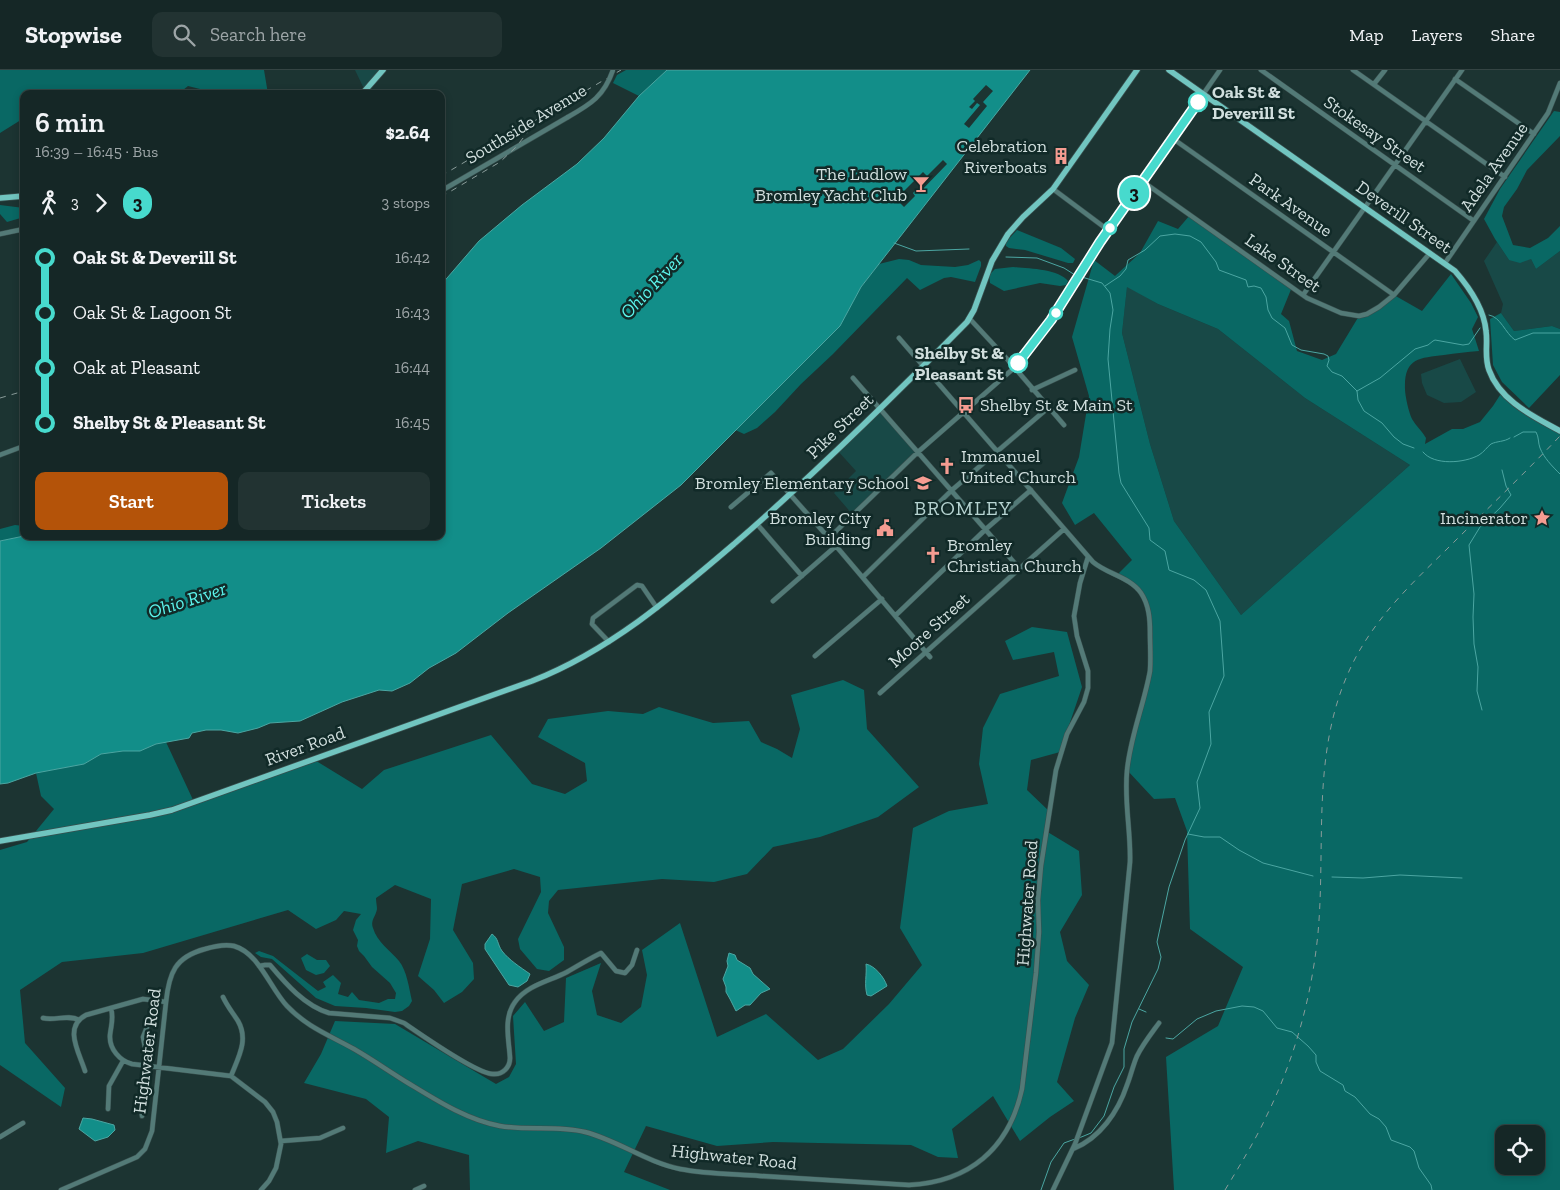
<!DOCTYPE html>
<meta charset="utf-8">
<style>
:root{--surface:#152726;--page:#223332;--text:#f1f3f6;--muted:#9da5a7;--line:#344443;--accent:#b45309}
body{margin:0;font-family:"Zilla Slab",serif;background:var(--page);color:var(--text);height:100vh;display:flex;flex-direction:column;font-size:19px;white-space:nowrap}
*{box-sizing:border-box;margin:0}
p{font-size:16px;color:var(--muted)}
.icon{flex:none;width:28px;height:28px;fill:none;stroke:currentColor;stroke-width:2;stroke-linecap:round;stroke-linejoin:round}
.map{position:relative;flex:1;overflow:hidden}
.details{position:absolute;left:20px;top:20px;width:425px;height:450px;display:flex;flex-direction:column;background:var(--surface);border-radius:10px;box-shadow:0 2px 8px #0003,0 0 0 1px var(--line)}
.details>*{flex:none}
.badge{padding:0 10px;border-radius:16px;font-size:18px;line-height:32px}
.tools{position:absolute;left:1495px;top:1055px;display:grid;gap:10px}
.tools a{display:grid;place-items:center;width:50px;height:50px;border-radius:10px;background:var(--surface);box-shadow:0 2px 8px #0003,0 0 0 1px var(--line);font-size:25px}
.map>.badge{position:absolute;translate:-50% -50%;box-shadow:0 0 0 2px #fff}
.legs{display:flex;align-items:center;gap:8px;height:55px;padding:0 15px;font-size:16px}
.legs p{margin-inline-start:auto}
.headline{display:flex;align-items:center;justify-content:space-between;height:85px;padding:0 15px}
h1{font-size:28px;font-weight:600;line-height:38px}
.primary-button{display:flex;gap:10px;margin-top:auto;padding:10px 15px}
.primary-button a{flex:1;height:58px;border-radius:10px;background:var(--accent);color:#fff;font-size:20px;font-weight:600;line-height:58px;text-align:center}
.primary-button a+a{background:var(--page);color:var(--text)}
ul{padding:0 15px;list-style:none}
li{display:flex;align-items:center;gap:18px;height:55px;font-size:19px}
li i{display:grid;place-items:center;width:8px;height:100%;margin:0 6px;background:currentColor}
li i::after{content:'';width:12px;height:12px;margin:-6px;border:4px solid;border-radius:50%;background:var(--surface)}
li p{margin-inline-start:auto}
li:first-child i{background:linear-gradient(#0000 50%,currentColor 0)}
li:last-child i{background:linear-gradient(currentColor 50%,#0000 0)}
header{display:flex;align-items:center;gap:30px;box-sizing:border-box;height:70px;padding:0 25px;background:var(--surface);border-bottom:1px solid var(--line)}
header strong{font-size:24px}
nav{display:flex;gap:28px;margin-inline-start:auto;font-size:18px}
.search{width:350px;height:45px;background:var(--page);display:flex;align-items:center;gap:12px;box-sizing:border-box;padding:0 18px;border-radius:10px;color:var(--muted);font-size:19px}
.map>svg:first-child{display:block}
</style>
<header>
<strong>Stopwise</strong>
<div class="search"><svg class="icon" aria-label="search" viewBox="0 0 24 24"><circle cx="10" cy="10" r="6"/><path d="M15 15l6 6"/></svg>Search here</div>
<nav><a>Map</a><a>Layers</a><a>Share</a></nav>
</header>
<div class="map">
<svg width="1560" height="1120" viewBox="0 0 1560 1120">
<rect width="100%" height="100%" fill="#1c3432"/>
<!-- green -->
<path fill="#184947" d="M355,0H383L365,21Z
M1497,172L1509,190L1531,189L1536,199L1560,181V259L1552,256L1514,261L1501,243L1503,234L1484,191Z
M1127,216L1158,234L1218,259L1305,328L1410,395L1241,545L1174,451L1150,374L1122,263Z
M1460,289L1476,322L1461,332L1444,333L1427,325L1422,313L1421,304Z
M880,338L918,382L853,445L834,423L856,401L837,380Z"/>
<!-- forest -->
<path fill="#096864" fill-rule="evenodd" d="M0,0H264L268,24H220L188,16L178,24H24V48L0,63Z
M626,0H667L639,26L613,13L617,5Z
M1554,41L1560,42V66L1527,100L1517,119L1504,137L1502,146L1513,175L1530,178L1548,168L1560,156V181L1536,199L1531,189L1520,193L1509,190L1495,169L1484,149L1500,119Z
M0,135L24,138V147L7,152L0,144Z
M1190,145L1292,217L1281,244L1289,251L1297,281L1322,290L1336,284L1359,246L1363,245L1394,225L1422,241L1451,204L1471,233L1478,247L1472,259L1479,281C1467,282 1456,283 1444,285C1419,288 1404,288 1405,319C1405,326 1409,343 1412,349C1416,356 1422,361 1426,368L1425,374L1452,359H1463L1480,352L1493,336L1502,322L1560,362V1120H1174L1166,987L1218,956L1243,897L1190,859L1187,761L1175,728L1154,729L1127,700L1150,601V549L1145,531L1134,516L1116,506L1132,490L1094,443L1075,455L1062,433L1079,387L1089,326L1072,267L1094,190L1115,206L1140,183L1158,151L1178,159ZM1127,217L1158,234L1218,259L1305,328L1410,395L1241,545L1174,451L1150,374L1122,263ZM1504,1064H1536V1096H1504Z
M1017,160L1061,178L1075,189L1073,193H1068L1025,180L1009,178L1006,176V172Z
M899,189L909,190L921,195L955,197L968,195L979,190L981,192V196L975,212L951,207L944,208L920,220L907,208L833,284L801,314L775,342L757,358L744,364L731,358L861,217L879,194Z
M1013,197C1027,198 1059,199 1068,211L1066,215L1060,216L1040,213L1004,221L990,213L989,205L995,199Z
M1501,243L1514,261L1552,256L1560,259V305L1529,338L1502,312L1493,295L1490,249Z
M15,455L24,456V466L0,471V459Z
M1032,557L1067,562L1082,617L1060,682L1031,690L1027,720L1050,742L1046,761L1079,781L1082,825L1060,862L1067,891L1089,915L1075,948L1057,1012L1074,1031L1050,1047L1020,1071L993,1026L952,1059L958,1088L938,1087L911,1075L773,1072L717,1076L646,1056L624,1102L670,1120H470L469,1085L418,1071L386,1083L389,1047L366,1029L304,1013L321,984L335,951L395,954L496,1014L509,1007L516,994L513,946L525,932L544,961L564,952L566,908L601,893L592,921L597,945L621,953L641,937L647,905L642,880L680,853L717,967L766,944L818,990L843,979L889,934L922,895L900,858L913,758L949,741L988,734L979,694L983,658L1000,624L1059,606L1054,582L1013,590L1005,571Z
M843,610L864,620L867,659L919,717L878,747L820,767L773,777L747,804L714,812L662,809L558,820L549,831L548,843L564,877V890L549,901L537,899L520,879L518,869L541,822L540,807L514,799L462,814L453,860L473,893L474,909L462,922L444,933L434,920L418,906L430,869L431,829L395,815L376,828C376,832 377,836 377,839C376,846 370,851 373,858C377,872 390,880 399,891C407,901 409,918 412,931L409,936L402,941L395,942L366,938L335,936L316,928L272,889L261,887L255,883L259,881L273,886L318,921L326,917L323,912L333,905L341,913L338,924L348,927L352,922L359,930L379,933L388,929H395L396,923L390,913L372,897L364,886L359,881L357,876L358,870L353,860L356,850L361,844L344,841L336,850L316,859L288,840L143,883L62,892L20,920L25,973L65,1018L61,1037L0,995V780L27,772L54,739L41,726L36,703L84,694L101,684L123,681H140L156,674L166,672L194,732L313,689L362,719L384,700L491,665L532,714L565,724L587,711L585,693L538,667L548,649L608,641L643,644L659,637L713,653L749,651L761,672L777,679L792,688L800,659L791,625Z
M307,884L317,890H326L330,896L324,903L316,905L306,900L301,888Z"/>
<!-- water -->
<path fill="#128e89" stroke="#4ba6a2" d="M667,0H1030L861,217L840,256L681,415L601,478L508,543L456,583L429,598L410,613L392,621L379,620L342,632L300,651L270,653L258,658L238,663L221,660H206L192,663L189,668L156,674L140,681H123L101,684L84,694L36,703L8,713L0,714V471L24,466H441V215L479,171L522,135L577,94L604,68L639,26Z
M492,864C499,869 497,874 502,881C509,890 520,897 530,904L527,911L518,917L509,915L485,879V874Z
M729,883L735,885L737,890L750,898L753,904L770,919L761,923L750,935H745L736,941L730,929L726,922V917L723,909L728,896L727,891Z
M866,894C875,896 884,907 887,916L871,926L867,925C864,914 867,905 866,894Z
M83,1048L92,1049L114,1055L115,1060L108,1067L95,1071L79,1059Z"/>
<!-- pier -->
<path fill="#1c3432" d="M986,15L993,21L983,32L987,36L969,58L964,54L980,35L977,33L972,39L969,37L975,31L973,29Z
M943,90L947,94L920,122L917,119L913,123L915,126L904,137L896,129L923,102L927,106Z"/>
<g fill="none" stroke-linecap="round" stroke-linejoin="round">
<!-- stream -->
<path stroke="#4ba6a2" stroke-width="1" d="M894,173L916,181L969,179
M1006,187L1037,188L1064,198L1075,205L1102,213L1110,223L1113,240L1110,259L1108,289L1119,403L1121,413L1149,458L1150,470L1165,481L1169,500L1194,510L1206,520L1220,551L1224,606L1209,642L1211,674L1197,712L1200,738L1185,770L1169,817L1157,872L1161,887L1158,899L1132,952L1124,979V997L1114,1017L1104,1046L1091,1063L1079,1068
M1105,216L1120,206L1126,199L1128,190L1145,180L1160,166L1175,164L1190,166L1201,172L1216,192L1219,200L1246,210L1248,217L1254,216L1261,218L1266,227L1268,240L1272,248L1285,258L1292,275L1301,280L1324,284L1328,286L1329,290L1327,296L1332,302L1342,306L1357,321L1358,330L1364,341L1382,353L1394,367L1403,374L1414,378
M1489,245C1501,247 1505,263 1515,270L1533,263H1560
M1357,321L1380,308L1415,279L1428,275L1433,271L1435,270L1463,275L1469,274L1480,258
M1514,367L1523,362H1536C1539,367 1538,373 1540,378C1544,388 1552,396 1560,404
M1423,382C1434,396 1465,393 1479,385C1484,382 1487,377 1491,374C1497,371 1504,372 1510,368
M1482,640L1477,621L1478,597L1474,574L1473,547L1474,524L1469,475L1480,457L1500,438L1511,425L1506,416L1502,400
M1188,764L1204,767H1220L1239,780L1263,793L1313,806
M1332,807L1363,808L1400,805L1462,808
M1139,939L1146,942
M1166,968L1173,969L1197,949L1216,941L1242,936L1254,937L1263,941L1277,958L1292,962L1308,976L1316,985V992L1320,1001L1343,1015L1345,1021L1355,1027L1370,1044L1379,1049L1386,1057L1391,1070L1410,1077L1414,1081L1419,1098L1431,1115L1432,1120
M1041,1120L1051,1092L1064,1073L1075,1069"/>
<!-- minor casing -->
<g stroke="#394f4e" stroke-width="5.5">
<path id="minor" d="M1261,0L1474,151
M1353,0L1505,107
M1455,9L1534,64
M1374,14L1385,0
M1172,68L1394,225
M1142,111L1307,228L1341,243L1359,246L1367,244L1379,237L1394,225L1430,183
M1053,119L1108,160
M441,121L568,47
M0,164L24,159
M1445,193L1548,43L1560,13
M1303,225L1462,0
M969,248L1008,290L1064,355
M899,268L1093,492C1107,504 1130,507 1141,523C1149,535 1150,549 1150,563C1150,575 1151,589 1150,601C1144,635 1130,667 1127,701C1124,732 1131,762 1130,792L1112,973L1075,1074L1053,1120
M853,308L1019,498
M1032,320L1075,300
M0,385L24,376
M731,437L771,403L836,476L930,587
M757,454L802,506
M829,468L918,382L1014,298L1051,250L1100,172L1220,0
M863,507L952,420L1048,338
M773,531L836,476
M896,545L986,459L1031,420
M609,572L592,554L593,548L637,515L642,516L657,538
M815,586L882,529
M880,623L1064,459
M259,896L265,895H270C286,914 305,936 329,943L390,948L404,953C420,964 477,1004 493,1004C503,1005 510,997 510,988C509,970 503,948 515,932C527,915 550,911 567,902C579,895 589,889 601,883L616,901L625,903L632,895L637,880
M223,927C227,936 233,943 238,951C249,970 238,988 231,1006
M111,938C114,949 111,955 110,965C109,979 120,991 132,994L231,1006L265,1032L273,1042L277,1052L281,1074L276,1098L269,1111L261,1120
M43,948C55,951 68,944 79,950
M85,1001C79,982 63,957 86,945L143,929L166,932
M108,1039L109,1016L123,991
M142,1046L141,1026L146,1008L148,992L143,967L151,947L153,930
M0,1067L23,1053
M281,1071L320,1068L343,1058
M1073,1079C1100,1068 1118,1042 1127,1015C1131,1005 1133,995 1137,986C1143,974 1151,964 1159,953
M61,1120L137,1087L145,1079L152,1061L166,932C169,903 175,887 205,879C215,876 225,874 234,876C259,883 270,918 287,936C307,957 329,965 354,979C373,990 390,1002 408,1013C436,1030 467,1050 500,1056C528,1061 557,1055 585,1062C617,1070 646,1092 680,1099C706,1104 734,1104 760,1106C810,1109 859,1112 909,1115C969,1112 1009,1079 1022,1019L1036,903L1039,862L1038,830L1041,796L1056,700L1067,664L1084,632L1088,618V601L1077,566L1074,546L1080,513L1088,487
M415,1120L424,1116"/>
</g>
<!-- major casing -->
<g stroke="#394f4e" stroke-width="7">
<path id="major" d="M1169,0L1455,201C1469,217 1484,239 1486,261C1488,274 1484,287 1489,300C1500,331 1533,346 1560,361
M362,24L383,0
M0,128L24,126
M0,771L150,745L172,740L532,611C609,581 672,527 734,474C815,404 892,328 967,252L974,240L992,191L1008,164L1023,147L1053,119L1137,0"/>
</g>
<!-- minor -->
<use href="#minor" stroke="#537a77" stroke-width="4.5"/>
<!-- major -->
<use href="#major" stroke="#71c5c0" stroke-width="5.5"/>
<!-- rail -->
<path stroke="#8a9c9a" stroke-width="1" stroke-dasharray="6 6" stroke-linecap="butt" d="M441,106L621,0
M441,127L500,92L515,78L532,57
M0,328L24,321
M1225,1120C1240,1095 1255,1071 1267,1045C1295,988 1312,925 1318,863C1326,774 1311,683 1350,599C1372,551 1410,515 1447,479C1485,441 1523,405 1560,366"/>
<!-- minor-bridge casing -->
<g stroke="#394f4e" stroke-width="5.5" stroke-linecap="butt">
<path id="minor-bridge" d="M568,47C591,34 604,26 613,0"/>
</g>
<!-- minor-bridge -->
<use href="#minor-bridge" stroke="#537a77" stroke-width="4.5"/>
</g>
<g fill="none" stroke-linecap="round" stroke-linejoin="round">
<!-- line-1 casing -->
<g stroke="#fff" stroke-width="11">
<path id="line-1" d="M1018,293L1051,250L1100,172L1198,32"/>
</g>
<!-- line-1 -->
<use href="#line-1" stroke="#47dacd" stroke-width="8"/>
</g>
<!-- icons -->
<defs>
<g id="building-bare" transform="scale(1.35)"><path d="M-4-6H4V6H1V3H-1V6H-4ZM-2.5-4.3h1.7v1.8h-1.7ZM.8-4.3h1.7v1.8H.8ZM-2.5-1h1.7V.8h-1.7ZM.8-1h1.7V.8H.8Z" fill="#f59c91" stroke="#112a28" stroke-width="2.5" paint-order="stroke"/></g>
<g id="bar-bare" transform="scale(1.35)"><path d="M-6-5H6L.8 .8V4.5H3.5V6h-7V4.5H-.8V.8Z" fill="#f59c91" stroke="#112a28" stroke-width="2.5" paint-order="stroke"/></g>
<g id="bus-bare" transform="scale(1.35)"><path d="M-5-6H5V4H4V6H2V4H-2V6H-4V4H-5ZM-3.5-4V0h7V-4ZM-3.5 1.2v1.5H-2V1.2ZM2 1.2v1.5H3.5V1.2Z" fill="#f59c91" stroke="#112a28" stroke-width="2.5" paint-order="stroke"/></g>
<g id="church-bare" transform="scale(1.35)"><path d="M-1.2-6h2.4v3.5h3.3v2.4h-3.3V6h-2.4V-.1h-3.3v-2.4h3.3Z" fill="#f59c91" stroke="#112a28" stroke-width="2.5" paint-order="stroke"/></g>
<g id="school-bare" transform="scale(1.35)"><path d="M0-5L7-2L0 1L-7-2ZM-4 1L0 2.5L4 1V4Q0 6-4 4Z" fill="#f59c91" stroke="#112a28" stroke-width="2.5" paint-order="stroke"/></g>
<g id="sight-bare" transform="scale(1.35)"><path d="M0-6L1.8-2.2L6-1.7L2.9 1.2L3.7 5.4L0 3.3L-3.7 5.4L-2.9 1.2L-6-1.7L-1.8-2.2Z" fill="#f59c91" stroke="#112a28" stroke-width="2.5" paint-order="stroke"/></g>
<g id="civic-bare" transform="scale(1.35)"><path d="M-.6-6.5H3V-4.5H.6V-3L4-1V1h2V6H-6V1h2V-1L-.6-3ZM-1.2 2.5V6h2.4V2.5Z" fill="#f59c91" stroke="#112a28" stroke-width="2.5" paint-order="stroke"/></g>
</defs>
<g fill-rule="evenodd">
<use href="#building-bare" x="1061" y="86"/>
<use href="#bar-bare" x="921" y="114"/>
<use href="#bus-bare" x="966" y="335"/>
<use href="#church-bare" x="947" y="396"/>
<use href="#school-bare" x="923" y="413"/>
<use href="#sight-bare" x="1542" y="448"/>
<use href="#civic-bare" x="885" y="458"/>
<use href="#church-bare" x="933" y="485"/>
</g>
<!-- markers -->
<g fill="#fff" stroke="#47dacd" stroke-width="2.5">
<circle cx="1198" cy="32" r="9"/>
<circle cx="1110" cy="158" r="6"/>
<circle cx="1056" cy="243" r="6"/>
<circle cx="1018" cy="293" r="9"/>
</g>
<g text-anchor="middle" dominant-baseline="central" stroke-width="5" stroke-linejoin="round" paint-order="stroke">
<!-- stop labels -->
<g font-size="18" font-weight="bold" fill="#d1dfde" stroke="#112a28" text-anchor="start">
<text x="1212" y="22">Oak St &amp;<tspan x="1212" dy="21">Deverill St</tspan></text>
<text x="1004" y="283" text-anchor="end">Shelby St &amp;<tspan x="1004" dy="21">Pleasant St</tspan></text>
</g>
<!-- street labels -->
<g font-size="18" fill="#d1dfde" stroke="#112a28">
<text transform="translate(526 54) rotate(-31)">Southside Avenue</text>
<text transform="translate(1375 64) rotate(35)">Stokesay Street</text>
<text transform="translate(1494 97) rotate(-55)">Adela Avenue</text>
<text transform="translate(1291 135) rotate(35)">Park Avenue</text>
<text transform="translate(1404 147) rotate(35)">Deverill Street</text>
<text transform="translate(1283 193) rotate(35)">Lake Street</text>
<text transform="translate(840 356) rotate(-44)">Pike Street</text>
<text transform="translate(929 560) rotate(-42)">Moore Street</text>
<text transform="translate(305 676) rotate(-20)">River Road</text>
<text transform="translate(1027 833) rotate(-86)">Highwater Road</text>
<text transform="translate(147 981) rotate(-83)">Highwater Road</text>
<text transform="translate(734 1087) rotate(6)">Highwater Road</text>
</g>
<!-- poi labels -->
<g font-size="18" fill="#d1dfde" stroke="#112a28" text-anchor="end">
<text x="1047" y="76">Celebration<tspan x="1047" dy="21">Riverboats</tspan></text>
<text x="907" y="104">The Ludlow<tspan x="907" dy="21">Bromley Yacht Club</tspan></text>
<text x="980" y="335" text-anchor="start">Shelby St &amp; Main St</text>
<text x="961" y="386" text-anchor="start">Immanuel<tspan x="961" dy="21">United Church</tspan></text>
<text x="909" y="413">Bromley Elementary School</text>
<text x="871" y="448">Bromley City<tspan x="871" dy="21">Building</tspan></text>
<text x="1528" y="448">Incinerator</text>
<text x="947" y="475" text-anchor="start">Bromley<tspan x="947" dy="21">Christian Church</tspan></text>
</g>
<!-- water labels -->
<g font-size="19" font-style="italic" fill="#5df5ed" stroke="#112a28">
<text transform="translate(651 216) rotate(-47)">Ohio River</text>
<text transform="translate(187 530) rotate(-18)">Ohio River</text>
</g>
<!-- quarter labels -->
<g font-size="20" letter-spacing="1" fill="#b7d4d2" stroke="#112a28">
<text x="963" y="438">BROMLEY</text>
</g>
</g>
</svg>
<div class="tools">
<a><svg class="icon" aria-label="locate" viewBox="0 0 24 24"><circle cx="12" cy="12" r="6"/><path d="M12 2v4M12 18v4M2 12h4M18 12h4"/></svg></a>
</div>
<b class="badge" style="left:1134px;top:123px;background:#47dacd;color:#111">3</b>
<section class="details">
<div class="headline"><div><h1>6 min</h1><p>16:39 – 16:45 · Bus</p></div><b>$2.64</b></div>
<div class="legs"><svg class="icon" aria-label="walk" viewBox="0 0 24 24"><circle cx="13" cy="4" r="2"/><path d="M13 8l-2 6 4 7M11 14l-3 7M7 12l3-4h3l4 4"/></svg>3<svg class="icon" aria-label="forward" viewBox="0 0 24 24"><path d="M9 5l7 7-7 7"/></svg><b class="badge" style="background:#47dacd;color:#111">3</b><p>3 stops</p></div>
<ul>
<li><i style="color:#47dacd"></i><b>Oak St &amp; Deverill St</b><p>16:42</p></li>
<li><i style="color:#47dacd"></i><span>Oak St &amp; Lagoon St</span><p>16:43</p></li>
<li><i style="color:#47dacd"></i><span>Oak at Pleasant</span><p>16:44</p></li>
<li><i style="color:#47dacd"></i><b>Shelby St &amp; Pleasant St</b><p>16:45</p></li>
</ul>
<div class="primary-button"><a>Start</a><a>Tickets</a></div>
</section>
</div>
